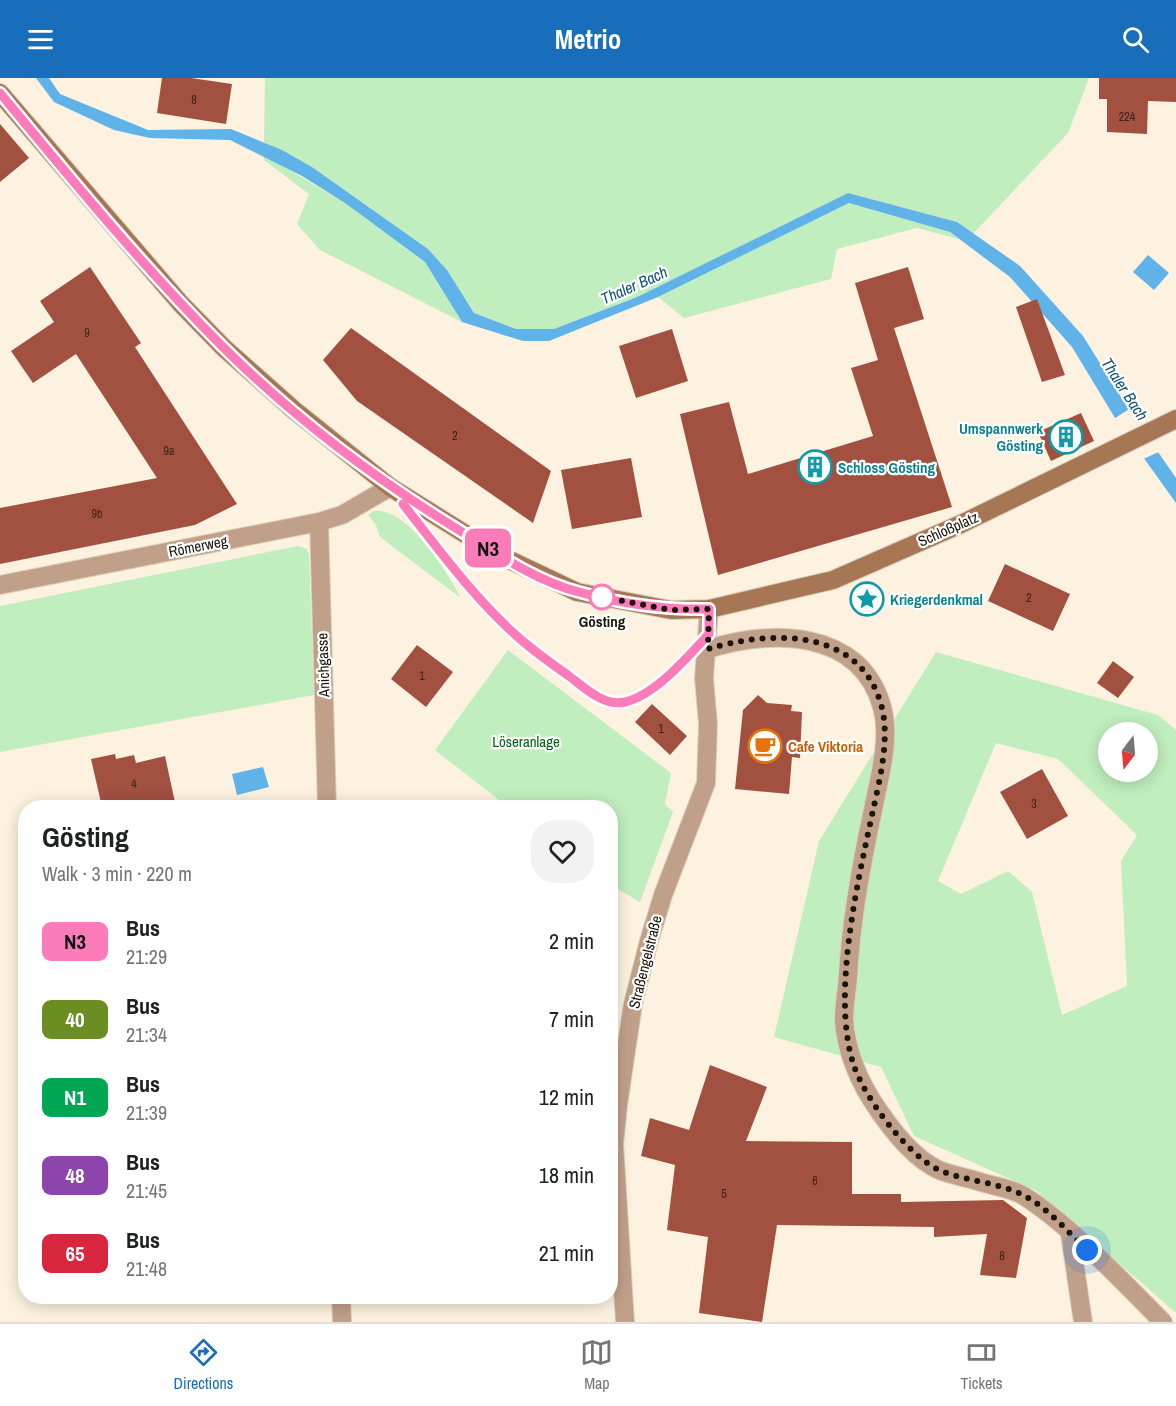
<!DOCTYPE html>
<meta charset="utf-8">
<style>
:root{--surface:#fff;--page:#f2f2f2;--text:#202124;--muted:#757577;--line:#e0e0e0;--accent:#186ebb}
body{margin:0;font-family:"Archivo Narrow",sans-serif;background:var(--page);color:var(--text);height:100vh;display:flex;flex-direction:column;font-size:22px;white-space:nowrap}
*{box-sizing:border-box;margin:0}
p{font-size:20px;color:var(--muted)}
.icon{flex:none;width:33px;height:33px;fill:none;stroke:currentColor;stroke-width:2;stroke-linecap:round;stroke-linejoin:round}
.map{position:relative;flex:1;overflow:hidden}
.sheet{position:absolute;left:18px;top:722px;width:600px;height:504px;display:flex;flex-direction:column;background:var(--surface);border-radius:24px;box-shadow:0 3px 15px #0003}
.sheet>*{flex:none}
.badge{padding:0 12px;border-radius:9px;font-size:21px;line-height:39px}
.needle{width:39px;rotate:196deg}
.buttons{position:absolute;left:1098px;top:644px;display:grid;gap:12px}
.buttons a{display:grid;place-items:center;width:60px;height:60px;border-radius:50%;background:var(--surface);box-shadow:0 3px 15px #0003;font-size:30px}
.you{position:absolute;width:30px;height:30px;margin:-15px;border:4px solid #fff;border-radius:50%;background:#1a73e8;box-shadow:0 0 0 9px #1a73e833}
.map>.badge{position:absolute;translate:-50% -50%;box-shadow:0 0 0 3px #fff}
.round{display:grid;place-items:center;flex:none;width:63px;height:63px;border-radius:24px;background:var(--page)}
.headline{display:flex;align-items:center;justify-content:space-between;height:102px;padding:0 24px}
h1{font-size:28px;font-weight:700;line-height:45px}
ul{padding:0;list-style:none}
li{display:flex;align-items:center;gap:18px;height:78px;padding:0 24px}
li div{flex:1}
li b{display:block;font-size:22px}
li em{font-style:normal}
li .badge{min-width:66px;font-weight:700;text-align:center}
header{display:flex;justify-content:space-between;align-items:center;height:78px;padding:0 24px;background:var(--accent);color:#fff;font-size:27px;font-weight:700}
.tabs{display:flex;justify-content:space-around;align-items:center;height:84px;border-top:2px solid var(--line);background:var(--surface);font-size:16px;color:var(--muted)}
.tabs a{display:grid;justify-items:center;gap:3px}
.tabs .current{color:var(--accent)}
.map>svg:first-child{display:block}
</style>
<header><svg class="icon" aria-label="menu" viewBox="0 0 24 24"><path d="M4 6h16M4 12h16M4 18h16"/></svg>Metrio<svg class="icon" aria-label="search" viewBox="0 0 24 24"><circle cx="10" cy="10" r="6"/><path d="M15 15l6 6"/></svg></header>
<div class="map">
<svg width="1176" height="1244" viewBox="0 0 1176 1244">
<rect width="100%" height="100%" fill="#fdf2df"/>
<!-- green -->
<path fill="#c0eebe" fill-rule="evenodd" d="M265,0H1089L1068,55L972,157L956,144L848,115L637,219L554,251H516L474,235L447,192L428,171L312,89L264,64Z
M264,77L345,125L425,184L462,244L320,172L297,146L309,116L264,82Z
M849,125L950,154L959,161L917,150L837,171L831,201L684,240L658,219Z
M373,433C407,428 447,493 461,520L380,459L376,447L368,437Z
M298,468L307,471L309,477L314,617L0,674V528Z
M508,572L671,695L665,726L673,734L640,824L611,807L610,729H508L435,672Z
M936,574L1158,637L1176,652V1235L1035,1112L914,1058L881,989L774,959L819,763ZM1108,654H1148V693H1108ZM996,665L1058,681L1137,757L1121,783L1127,908L1062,937L1032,814L1008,793L961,816L938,803Z"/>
<!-- water -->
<path fill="#60b3e9" d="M36,0H49L60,16L148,52L231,51L282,72L312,89L428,171L447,192L474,235L516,251H554L637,219L848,115L957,144L1020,188L1083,258L1129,332L1176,400V425L1115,340L1072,269L1010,199L950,154L849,125L658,219L549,263H523L462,244L425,184L345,125L302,98L230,62L150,60L114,52L54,24Z
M1148,177L1169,195L1154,212L1133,194Z
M263,689L269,709L237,717L232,696Z"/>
<!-- pier -->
<path fill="#fdf2df" d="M1131,330L1161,373L1141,382L1112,342Z"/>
<!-- building -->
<path fill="#a25040" d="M162,0H191L232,6L226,46L157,35Z
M1099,0H1176V24L1148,23L1147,56L1107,54V21H1099Z
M0,46L29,80L0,104Z
M90,189L141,265L135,269L237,426L195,447L0,486V430L157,400L76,276L33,305L11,273L54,244L40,223Z
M908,189L924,241L894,250L952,429L718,497L680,336L729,324L748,396L873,358L851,290L878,282L855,205Z
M1037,221L1065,297L1042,304L1016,229Z
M351,250L551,393L533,445L357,323L323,282Z
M672,251L688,303L636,320L619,268Z
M1081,335L1094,363L1051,383L1038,354Z
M631,380L642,439L572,451L561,392Z
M1005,486L1070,516L1053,553L988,523Z
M417,567L453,594L426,629L391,601Z
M1113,583L1134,599L1118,620L1097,605Z
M758,617L767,625L792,627L791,633L802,634L800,680L792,679L789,716L735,711L743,632Z
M652,626L687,658L670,677L635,644Z
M115,676L116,681L134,677L136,685L165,678L176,729H102L91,681Z
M1042,691L1068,738L1027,761L1000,714Z
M710,987L767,1009L746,1063L852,1064V1116H901V1124L1003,1122L1027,1140L1016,1200L980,1197L987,1156L934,1159V1149L777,1147L762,1244L699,1235L708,1159L667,1152L675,1087L641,1078L650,1040L689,1052Z"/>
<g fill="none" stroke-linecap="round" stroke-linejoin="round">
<!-- street casing -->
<g stroke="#d9cfbd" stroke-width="20">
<path id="street" d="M319,444L327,729
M0,507L319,444L342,437L390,409
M708,571C771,552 860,550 882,629C891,662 879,700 873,732C861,787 851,842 848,898C847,912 844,928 844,942C846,970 857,998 871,1021C887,1046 912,1080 939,1092C951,1097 965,1099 977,1103C992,1108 1011,1110 1024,1118C1071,1148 1123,1204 1163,1244
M1070,1156L1083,1244
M341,1218L342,1244
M625,1244L614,1066L618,1027L633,926L649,863L663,817L706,705L708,646L704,600L709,531"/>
</g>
<!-- secondary casing -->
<g stroke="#d9cfbd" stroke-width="20">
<path id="secondary" d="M0,15L181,226L224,270L294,332L390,409L499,477L577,514L671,532L709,531L833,502L961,446L1176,341"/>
</g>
<!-- street -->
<use href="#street" stroke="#c1a089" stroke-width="18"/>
<!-- secondary -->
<use href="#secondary" stroke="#a77755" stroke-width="18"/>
</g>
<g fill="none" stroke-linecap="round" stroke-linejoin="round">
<!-- line casing -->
<g stroke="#fff" stroke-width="14">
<path id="line" d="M0,15C71,101 143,189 222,268C291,337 371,398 454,449C493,473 535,503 579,514C622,526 664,532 709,531V556C688,578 656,617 625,624C604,629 585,610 569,598C552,586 535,574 519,560C474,520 439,472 403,426"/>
</g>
<!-- line -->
<use href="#line" stroke="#fc7cba" stroke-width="9"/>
<!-- walk -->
<path stroke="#1b1509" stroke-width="6" stroke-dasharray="0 10.8" d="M602,519L596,518L671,532L709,531L708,571C770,552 862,549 882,630C890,664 879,704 872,737C857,807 831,920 854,988C865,1020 907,1077 939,1092C965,1103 996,1104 1021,1116C1046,1128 1067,1153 1087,1172"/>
</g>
<!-- icons -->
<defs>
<g id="building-ring" transform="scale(1.725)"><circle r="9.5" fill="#fff" stroke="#0f9aa8" stroke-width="1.5"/><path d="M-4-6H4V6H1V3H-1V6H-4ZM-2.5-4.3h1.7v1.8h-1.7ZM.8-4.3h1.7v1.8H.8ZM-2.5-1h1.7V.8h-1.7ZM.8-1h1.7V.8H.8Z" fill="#0f9aa8"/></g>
<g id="sight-ring" transform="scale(1.725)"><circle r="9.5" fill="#fff" stroke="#0f9aa8" stroke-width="1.5"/><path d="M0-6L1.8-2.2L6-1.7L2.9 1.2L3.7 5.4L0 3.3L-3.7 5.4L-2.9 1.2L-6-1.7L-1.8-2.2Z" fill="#0f9aa8"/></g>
<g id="cafe-ring" transform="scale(1.725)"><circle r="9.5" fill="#fff" stroke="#e8710a" stroke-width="1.5"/><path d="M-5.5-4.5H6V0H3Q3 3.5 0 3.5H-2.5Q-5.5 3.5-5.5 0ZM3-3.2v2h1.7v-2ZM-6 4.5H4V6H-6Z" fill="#e8710a"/></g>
</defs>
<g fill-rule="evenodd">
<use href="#building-ring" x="1066" y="359"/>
<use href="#building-ring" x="815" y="389"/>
<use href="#sight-ring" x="867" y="521"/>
<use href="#cafe-ring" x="765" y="668"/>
</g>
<!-- markers -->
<circle fill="#fff" stroke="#fc7cba" stroke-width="3" cx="602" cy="519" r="12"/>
<g text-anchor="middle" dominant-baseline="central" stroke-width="4.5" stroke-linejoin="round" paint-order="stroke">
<!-- number labels -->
<g font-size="12" fill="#3d2417">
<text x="194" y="22">8</text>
<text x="1127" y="39">224</text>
<text x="87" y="255">9</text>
<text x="455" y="358">2</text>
<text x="169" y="373">9a</text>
<text x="97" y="436">9b</text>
<text x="1029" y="520">2</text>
<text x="422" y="598">1</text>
<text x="661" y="651">1</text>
<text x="134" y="706">4</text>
<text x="1034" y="726">3</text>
<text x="815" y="1103">6</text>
<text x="724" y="1116">5</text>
<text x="1002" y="1178">8</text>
</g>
<!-- culture labels -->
<g font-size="15" font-weight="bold" fill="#0d838f" stroke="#fff" text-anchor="start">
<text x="1043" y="350" text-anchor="end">Umspannwerk<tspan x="1043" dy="17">Gösting</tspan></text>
<text x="838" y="389">Schloss Gösting</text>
<text x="890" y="521">Kriegerdenkmal</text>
</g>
<!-- street labels -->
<g font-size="15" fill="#1b1509" stroke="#fff">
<text transform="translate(948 451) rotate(-24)">Schloßplatz</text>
<text transform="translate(198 468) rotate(-11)">Römerweg</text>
<text transform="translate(323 587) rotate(-92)">Anichgasse</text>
<text transform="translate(645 884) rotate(-76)">Straßengelstraße</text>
</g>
<!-- stop labels -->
<g font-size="15" font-weight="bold" fill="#1b1509" stroke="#fff">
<text x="602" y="543">Gösting</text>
</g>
<!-- park labels -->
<g font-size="15" fill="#00640e" stroke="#fff">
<text x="526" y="663">Löseranlage</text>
</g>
<!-- food labels -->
<g font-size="15" font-weight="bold" fill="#c56008" stroke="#fff" text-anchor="start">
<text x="788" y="668">Cafe Viktoria</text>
</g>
<!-- water labels -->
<g font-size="16" font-style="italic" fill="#135276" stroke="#fff">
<text transform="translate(634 207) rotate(-24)">Thaler Bach</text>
<text transform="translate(1125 311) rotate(57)">Thaler Bach</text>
</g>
</g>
</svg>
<div class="buttons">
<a><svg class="needle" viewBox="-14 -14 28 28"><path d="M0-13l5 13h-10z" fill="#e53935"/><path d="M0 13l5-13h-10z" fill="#757577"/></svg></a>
</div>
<div class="you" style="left:1087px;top:1172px"></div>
<b class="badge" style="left:488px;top:470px;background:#fc7cba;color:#111">N3</b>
<section class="sheet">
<div class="headline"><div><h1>Gösting</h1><p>Walk · 3 min · 220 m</p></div><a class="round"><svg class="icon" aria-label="heart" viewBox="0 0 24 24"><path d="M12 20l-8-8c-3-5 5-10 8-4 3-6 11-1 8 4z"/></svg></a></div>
<ul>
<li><span class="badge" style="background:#fc7cba;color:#111">N3</span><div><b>Bus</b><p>21:29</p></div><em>2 min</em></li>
<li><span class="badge" style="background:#6b8e23;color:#fff">40</span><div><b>Bus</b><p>21:34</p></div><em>7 min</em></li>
<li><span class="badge" style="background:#00a651;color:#fff">N1</span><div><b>Bus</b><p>21:39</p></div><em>12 min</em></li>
<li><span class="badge" style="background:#8e44ad;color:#fff">48</span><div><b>Bus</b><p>21:45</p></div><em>18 min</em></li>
<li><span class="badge" style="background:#d7263d;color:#fff">65</span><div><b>Bus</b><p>21:48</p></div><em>21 min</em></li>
</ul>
</section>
</div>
<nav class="tabs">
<a class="current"><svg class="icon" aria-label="directions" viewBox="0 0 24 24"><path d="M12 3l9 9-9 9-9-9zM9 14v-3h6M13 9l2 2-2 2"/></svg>Directions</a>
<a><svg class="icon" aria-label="map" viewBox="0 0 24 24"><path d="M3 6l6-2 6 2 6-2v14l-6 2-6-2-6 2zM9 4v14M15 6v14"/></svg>Map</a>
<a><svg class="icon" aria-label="tickets" viewBox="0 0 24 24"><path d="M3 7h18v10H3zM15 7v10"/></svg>Tickets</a>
</nav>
